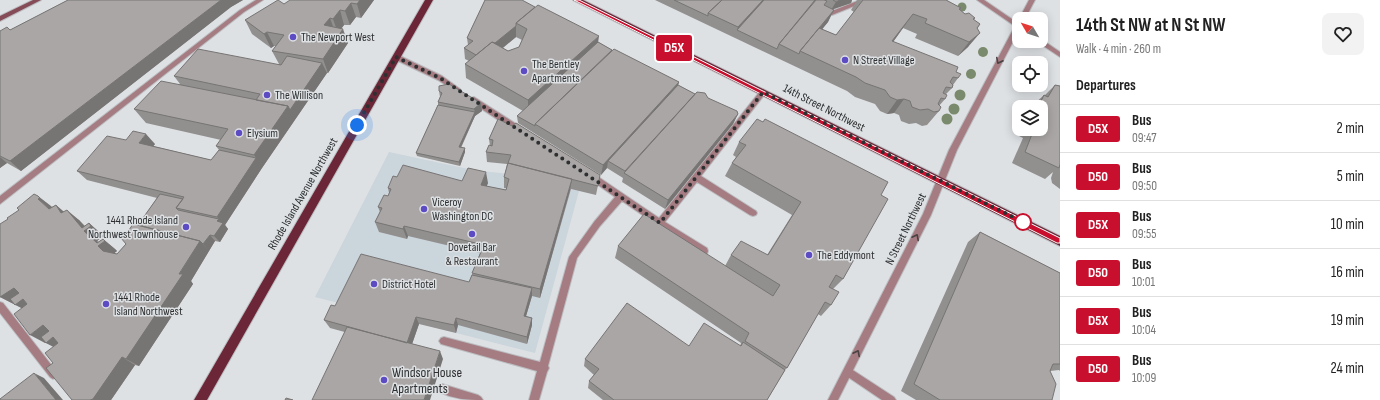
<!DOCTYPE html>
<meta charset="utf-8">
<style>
:root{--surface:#fff;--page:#f2f2f2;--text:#222;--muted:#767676;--line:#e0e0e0}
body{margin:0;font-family:"Sofia Sans Condensed",sans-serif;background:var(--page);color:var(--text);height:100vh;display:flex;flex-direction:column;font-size:15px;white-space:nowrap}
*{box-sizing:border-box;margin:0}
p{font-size:13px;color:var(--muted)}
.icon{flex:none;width:22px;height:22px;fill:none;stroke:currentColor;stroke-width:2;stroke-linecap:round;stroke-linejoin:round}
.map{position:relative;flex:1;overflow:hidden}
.drawer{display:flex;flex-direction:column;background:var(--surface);width:320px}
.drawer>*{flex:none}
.badge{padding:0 8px;border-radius:3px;font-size:14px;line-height:26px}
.needle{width:26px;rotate:309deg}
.buttons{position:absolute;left:1012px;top:12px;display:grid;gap:8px}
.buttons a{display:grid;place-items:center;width:36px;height:36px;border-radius:8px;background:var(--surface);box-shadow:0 2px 10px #0003;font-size:20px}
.you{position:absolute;width:20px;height:20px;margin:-10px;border:3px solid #fff;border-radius:50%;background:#1a73e8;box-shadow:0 0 0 6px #1a73e833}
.map>.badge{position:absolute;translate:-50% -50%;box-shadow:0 0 0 2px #fff}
h2{padding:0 16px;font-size:15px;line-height:36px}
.round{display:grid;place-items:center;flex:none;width:42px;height:42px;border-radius:8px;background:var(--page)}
.summary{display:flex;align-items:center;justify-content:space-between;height:68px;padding:0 16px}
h1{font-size:19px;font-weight:700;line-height:30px}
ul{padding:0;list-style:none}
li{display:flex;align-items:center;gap:12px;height:48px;padding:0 16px;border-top:1px solid var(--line)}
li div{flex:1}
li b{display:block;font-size:15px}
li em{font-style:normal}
li .badge{min-width:44px;font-weight:700;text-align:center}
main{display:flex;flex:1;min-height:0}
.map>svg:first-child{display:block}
</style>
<main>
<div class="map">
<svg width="1060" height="400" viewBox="0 0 1060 400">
<rect width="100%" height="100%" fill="#dee1e4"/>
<!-- built -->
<path fill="#cbd5dc" d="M389,152L473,170L509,174L579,191L535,353L315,297Z"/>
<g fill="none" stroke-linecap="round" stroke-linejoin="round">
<!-- service casing -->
<g stroke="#bbbdc0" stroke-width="2">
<path id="service" d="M256,0H263L244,12L0,204V196L240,10Z
M807,0H815L832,11L860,0H869L832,15Z
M394,55H398L442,76L460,89L457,92L455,91L438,80L394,59Z
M763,89L767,92L765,94L701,176L756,211L757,213L756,215L753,216L750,215L697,182L665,222L707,248L708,251L707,254L704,255L657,225L622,201L600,226L577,258L548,366L549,368L547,372L539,400H529L537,371L441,344L439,341L441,338L444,337L540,362L569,257L594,222L615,197L588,178L587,176L588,174H594L659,218L761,90Z
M474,97L524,129L525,131L524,133H518L471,102L470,100L471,98Z
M0,302L3,303L56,371L58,374L56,377L53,379L50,377L0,313Z
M848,367L894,397L896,400H882L845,375L843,372L845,369Z
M442,384L478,395L481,397L483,400C466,400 454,399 439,392L437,389L439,386Z"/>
</g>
<!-- minor casing -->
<g stroke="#bbbdc0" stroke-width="2">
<path id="minor" d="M1029,0H1035L1025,19H1019Z
M1019,22V30L957,150L931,215L838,400H828L923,214L949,150L1016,24Z"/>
</g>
<!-- tertiary casing -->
<g stroke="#bbbdc0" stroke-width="2">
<path id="tertiary" d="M977,0H984L1019,24V29Z
M1041,39L1060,52V57L1036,41H1041Z"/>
</g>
<!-- secondary casing -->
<g stroke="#bbbdc0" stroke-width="2">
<path id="secondary" d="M33,0H41L0,21V16Z"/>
</g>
<!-- primary casing -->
<g stroke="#bbbdc0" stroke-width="2">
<path id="primary" d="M425,0H433L207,400H194Z
M573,0H583L1060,236V246Z"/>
</g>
<!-- service -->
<use href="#service" fill="#a57c82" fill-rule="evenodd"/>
<!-- minor -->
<use href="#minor" fill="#a57c82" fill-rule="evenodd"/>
<!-- tertiary -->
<use href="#tertiary" fill="#a57c82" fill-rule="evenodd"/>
<!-- secondary -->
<use href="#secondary" fill="#854b56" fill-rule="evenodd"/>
<!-- primary -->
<use href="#primary" fill="#6b2737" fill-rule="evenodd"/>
</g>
<!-- trees -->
<g fill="#7a8a6c">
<circle cx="962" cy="7" r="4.5"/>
<circle cx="983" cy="52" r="5"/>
<circle cx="971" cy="74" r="5"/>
<circle cx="960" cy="95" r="5.5"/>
<circle cx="954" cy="109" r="5.5"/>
<circle cx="947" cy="119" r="5.5"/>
</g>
<!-- wall -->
<path fill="#928f8f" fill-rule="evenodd" d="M68,0H243L231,7L21,171L7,163L0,168V31L10,30Z
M374,0L361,18L356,17L350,25H344L341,29L348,43L328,73H327L262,168L225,225L228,229L220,242L215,241L191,281L193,284L139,366L135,365L111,400H72L53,363V346L46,343H45L22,308L0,297L8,219L52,207L56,205L63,212L79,220L85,226L89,223L104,236L97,241L98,242L103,239L115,249L117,251L114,253L117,254L126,244L125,236L138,225L157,198L87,180L77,171L126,140L155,144L153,146L211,160L219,150L216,146L221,140L146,123L134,109L180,84L174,76L279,64L272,51L276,46H274L271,48L252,34L245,20L284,4Z
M485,0L598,42L612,50L679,82L678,85L695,94L708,98L738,114L733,124L665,209L622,182L623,178L607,168L601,175L518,123L517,116L523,111L466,78L465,64L469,61L465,59L464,48L468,45L467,38ZM516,37L522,40L519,47L508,51L503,48Z
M655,0H852L851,3L833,9L828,22L822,29L836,35L854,12L851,10L857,0H948L947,1L961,8L960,10L965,14L975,18L974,20L980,24L968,47L958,56L915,38L917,34L903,28L893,42L956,72L958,78L953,85L952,88L946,94L945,99L939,106V111L927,125L922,126L916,123L909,124L901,121L899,115L894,113L887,114L880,111L875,104L855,97L847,91Z
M1055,85L1060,86V189L1052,183L1051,178L1053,172L1045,179L1012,163L1023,138L1019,136L1022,129H1041V107H1031L1044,95H1045Z
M439,91L481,103L482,111L475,116L461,148L465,152L460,166L417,156L416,153L438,105V102L440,97Z
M498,119L600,175L596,195L571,189L540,298L532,296L526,316L532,318V325L527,344L458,325L456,333L419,324L412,344L443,359L330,328L324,320L335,306L469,282L480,253L408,236L407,239L379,232L375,222L380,212L378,207L388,196L389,193L388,188L397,177L462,181L488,183L486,186L506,190V188H504V177L507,164L487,162L486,152L490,146L489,139Z
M739,142L881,195L843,279L833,289L831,305L821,316L818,314L787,368L785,370L767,400H603L588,388L589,381L594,375L584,366L585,359L689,346H740L741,343L615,258L618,246L725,266L731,255H767L792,215L725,176L732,163L736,157L733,155Z
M980,232L1060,273V371L1059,370L1050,371L1052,400H916L901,391L968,242Z"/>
<!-- shaded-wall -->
<path fill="#777474" d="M221,0H243L231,7L21,171L10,161Z
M360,0H374L361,18L357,4Z
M763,0H769L737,30L738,27Z
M840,0H852L851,3L831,10L836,2Z
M351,3L356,17L350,25L345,11Z
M340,10L344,25L338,33L333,19Z
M834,10L828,22L803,53L801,51Z
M913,14L883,56L892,41Z
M330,18L335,32L324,25Z
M516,26V37L479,67L478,57Z
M343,29L348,43L328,73L323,59Z
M267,32L274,46L271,48L264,34Z
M980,33L968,47L958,56L969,42Z
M599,36L597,50L528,114V100Z
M322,63L327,73L262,168L225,225L228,229L220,242L214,236L217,221L219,219L217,217L256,158L254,155L288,106Z
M679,82L676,93L608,161L607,168L601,175L603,165Z
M904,99L894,113L887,114L897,100Z
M481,103L482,111L475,116L459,151V147L475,112L474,109Z
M738,114L733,124L665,209L668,200Z
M146,134L155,144L148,153L139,143Z
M465,148V152L460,166L459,162Z
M0,157L7,163L0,168Z
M486,172L488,183L483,196L481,185Z
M572,179L570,190L540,298V289Z
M38,196L51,206L53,208L49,209L38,199Z
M56,205L69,216L61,213Z
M67,210L79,220L87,229L89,223L101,234L104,236L97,241L100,244L103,239L115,249L117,251L111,256L103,251L84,231Z
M404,226L408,236L407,239L403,229Z
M210,235L215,241L209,251L203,244Z
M200,241L209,251L191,281L193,284L139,366L126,359Z
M14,288L38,308L31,313L0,297Z
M532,288V296L524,323V316Z
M416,317L419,324L410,350L407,343Z
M456,318L458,325L456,333L454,325Z
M532,318V325L527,344V337Z
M43,325L68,345L61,351L46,343H45L30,335Z
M440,351L443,359L430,400H424Z
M122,357L135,365L111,400H90Z
M34,373L44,378L63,400H56Z"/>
<!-- building -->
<path fill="#aaa6a6" stroke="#777474" d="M68,0H221L10,161L0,156V31L7,27L10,30Z
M278,0L284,4L290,0H360L357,4L351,3L345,11L340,10L333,19L330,18L324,25L343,29L323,59L272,51L284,35L267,32L264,34L245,20Z
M485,0H522L535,7L516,23V26L495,43L492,42L476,55L464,48L473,41L467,38Z
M674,0H722L708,13V16Z
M722,0H763L738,27L708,13Z
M764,0H815L779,44L777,49L737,30Z
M816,0H824L827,1L824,5L834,10L800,51L799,54L779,44Z
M833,0H840L836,2Z
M863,0H946L961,8L959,9L965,14L969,13L975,18L973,19L980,24L977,28L980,33L969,42L925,23L927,19L913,14L892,41L958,67L956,72L961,74L958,78L953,77L950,82L953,85L952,88L946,87L943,93L947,95L945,99L941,98L938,104L941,107L939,111L934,112L928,109L920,110L912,107L910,101L904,99L897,100L890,97L885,90L865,83L856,77L800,51L819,28L836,35Z
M538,5L599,36L528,100L465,64L492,42L508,51L519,47L527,29L516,23Z
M598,42L612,50L535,124V126L517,116Z
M198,49L281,65L287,56L322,63L290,110L288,106L256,100L260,94L174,76Z
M614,49L679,82L603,165L535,124Z
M161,81L288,106L254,155L216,146L228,129L134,109Z
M449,84L481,103L474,109L438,102L442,93L439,91V86Z
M678,85L695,94L625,171L608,161Z
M1055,85L1060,86V164L1059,168L1025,152L1034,129H1041V113L1044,107L1039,105L1044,95L1048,97Z
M697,92L705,93L708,98L737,111L738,114L668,200L624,173Z
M438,105L475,112L459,147L465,148L459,162L416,153Z
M498,119L512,126L516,123L600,175L598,186L508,163L511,155L486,152L489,145L492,146L493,140L489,139Z
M757,119L763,122L765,119L888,182L881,195L888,199L843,279L836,275L829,287L839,292L831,305L825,302L787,368L745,341L749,333L618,246L644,214L773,296L780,285L731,255L741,241L768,255L801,202L732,163L746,145L739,142Z
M133,131L146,134L139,143L211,160L219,150L256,158L217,217L176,208L184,197L77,171L107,136L126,140Z
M508,163L572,179L540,289L472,273L484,245L404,226L403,229L375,222L382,208L378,207L384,195L388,196L391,189L388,188L393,176L397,177L403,165L462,181L468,168L486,172L481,185L506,190L509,179L504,177Z
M34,194L38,196L40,198L38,199L49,209L56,205L61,213L67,210L82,228L89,223L91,226L84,231L97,243L103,239L105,241L98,246L103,251L117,254L126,244L121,238L124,235L125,236L133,224L200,241L179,274H183L126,359L122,357L93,399L90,400H72L46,368L53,363L45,353L58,343L53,337L46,343L41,337L49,331L43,325L30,335L14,314L27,304L23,299L15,305L10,299L19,293L14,288L0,297V224L8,219L7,218L19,210L17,208Z
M160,194L183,199L176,208L178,210L219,219L217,221L223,223L214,236L210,235L203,244L200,241L138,225Z
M980,232L1060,273V364H1053L1050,371L1056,384L1052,400H940L914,384Z
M361,254L469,282L472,275L532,288L524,316L532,318L527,337L456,318L454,325L416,317L407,343L324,320L331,305L335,306Z
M627,303L689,346L704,323L741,346L743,342L785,370L767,400H614L589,381L599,369L585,359Z
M347,327L440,351L424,400H312Z
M34,373L56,400H0V399Z
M286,398L293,400H285Z"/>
<!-- one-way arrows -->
<defs><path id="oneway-chevron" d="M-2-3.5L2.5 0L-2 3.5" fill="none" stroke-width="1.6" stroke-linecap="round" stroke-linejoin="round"/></defs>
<g stroke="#4b4244">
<use href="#oneway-chevron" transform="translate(999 61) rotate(117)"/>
<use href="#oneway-chevron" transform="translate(916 237) rotate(-63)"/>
<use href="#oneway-chevron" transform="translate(857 353) rotate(-63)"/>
</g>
<!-- line -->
<path fill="#c8102e" stroke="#fff" d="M574,0H579L1060,238V243H1057Z"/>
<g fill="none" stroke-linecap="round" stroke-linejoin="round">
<!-- walk -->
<path stroke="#2d2f30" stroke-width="4" stroke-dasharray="0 7.2" d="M357,125L396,57L440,78L660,223L763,92L1023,222"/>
</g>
<!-- markers -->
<g fill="#5d4bc4" stroke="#dee1e4" stroke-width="1.5">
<circle cx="293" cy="37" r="4"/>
<circle cx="845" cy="60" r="4"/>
<circle cx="524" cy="71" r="4"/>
<circle cx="267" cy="95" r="4"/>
<circle cx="239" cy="133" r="4"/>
<circle cx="424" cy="209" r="4"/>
<circle cx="186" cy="227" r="4"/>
<circle cx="472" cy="234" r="4"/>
<circle cx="809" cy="255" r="4"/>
<circle cx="374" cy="284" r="4"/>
<circle cx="106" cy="304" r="4"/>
<circle cx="384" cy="380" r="4"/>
</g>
<circle fill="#fff" stroke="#c8102e" stroke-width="2" cx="1023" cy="222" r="8"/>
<g text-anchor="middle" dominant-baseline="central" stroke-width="3" stroke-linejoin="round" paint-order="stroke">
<!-- poi labels -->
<g font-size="12" fill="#2d2f30" stroke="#dee1e4" text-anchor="start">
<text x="301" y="37">The Newport West</text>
<text x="853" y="60">N Street Village</text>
<text x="532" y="64">The Bentley<tspan x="532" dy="14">Apartments</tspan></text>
<text x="275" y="95">The Willison</text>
<text x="247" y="133">Elysium</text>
<text x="432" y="202">Viceroy<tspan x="432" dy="14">Washington DC</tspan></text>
<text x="178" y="220" text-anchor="end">1441 Rhode Island<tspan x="178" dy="14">Northwest Townhouse</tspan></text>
<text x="472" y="247" text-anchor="middle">Dovetail Bar<tspan x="472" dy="14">&amp; Restaurant</tspan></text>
<text x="817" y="255">The Eddymont</text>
<text x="382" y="284">District Hotel</text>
<text x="114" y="297">1441 Rhode<tspan x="114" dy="14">Island Northwest</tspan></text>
</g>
<!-- street labels -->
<g font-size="12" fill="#2d2f30" stroke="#dee1e4">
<text transform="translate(824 108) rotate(27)">14th Street Northwest</text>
<text transform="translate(303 194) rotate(-60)">Rhode Island Avenue Northwest</text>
<text transform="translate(906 229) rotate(-64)">N Street Northwest</text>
</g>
<!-- near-poi labels -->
<g font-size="14" fill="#2d2f30" stroke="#dee1e4" text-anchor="start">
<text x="392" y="372">Windsor House<tspan x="392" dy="16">Apartments</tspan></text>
</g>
</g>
</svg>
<div class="buttons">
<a><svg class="needle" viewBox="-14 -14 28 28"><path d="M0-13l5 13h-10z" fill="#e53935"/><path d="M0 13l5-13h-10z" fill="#767676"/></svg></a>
<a><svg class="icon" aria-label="locate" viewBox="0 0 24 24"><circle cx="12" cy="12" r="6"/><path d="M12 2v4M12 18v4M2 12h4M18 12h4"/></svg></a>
<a><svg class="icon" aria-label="layers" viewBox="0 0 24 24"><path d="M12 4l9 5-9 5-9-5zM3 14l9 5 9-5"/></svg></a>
</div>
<div class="you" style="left:357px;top:125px"></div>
<b class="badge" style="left:674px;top:48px;background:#c8102e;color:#fff">D5X</b>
</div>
<section class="drawer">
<div class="summary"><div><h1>14th St NW at N St NW</h1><p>Walk · 4 min · 260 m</p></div><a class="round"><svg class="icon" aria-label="heart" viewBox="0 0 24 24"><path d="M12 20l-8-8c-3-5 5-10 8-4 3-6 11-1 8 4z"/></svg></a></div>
<h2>Departures</h2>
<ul>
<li><span class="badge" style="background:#c8102e;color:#fff">D5X</span><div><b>Bus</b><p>09:47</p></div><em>2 min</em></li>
<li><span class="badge" style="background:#c8102e;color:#fff">D50</span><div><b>Bus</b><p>09:50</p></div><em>5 min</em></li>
<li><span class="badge" style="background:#c8102e;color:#fff">D5X</span><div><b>Bus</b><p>09:55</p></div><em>10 min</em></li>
<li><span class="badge" style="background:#c8102e;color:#fff">D50</span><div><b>Bus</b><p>10:01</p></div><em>16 min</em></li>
<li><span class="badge" style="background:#c8102e;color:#fff">D5X</span><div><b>Bus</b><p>10:04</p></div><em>19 min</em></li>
<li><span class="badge" style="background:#c8102e;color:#fff">D50</span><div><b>Bus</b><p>10:09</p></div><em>24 min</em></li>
</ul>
</section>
</main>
